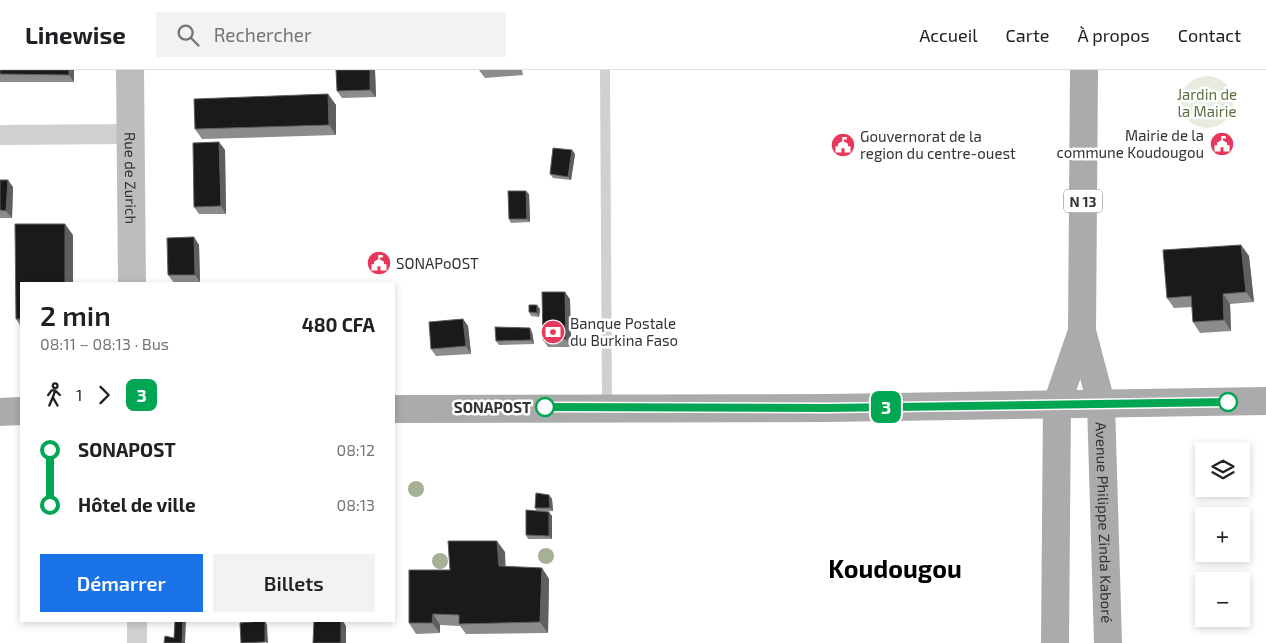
<!DOCTYPE html>
<html lang="fr">
<meta charset="utf-8">
<style>
:root{--surface:#fff;--page:#f2f2f2;--text:#202124;--muted:#757577;--line:#e0e0e0;--accent:#1a73e8}
body{margin:0;font-family:"Exo 2",sans-serif;background:var(--page);color:var(--text);height:100vh;display:flex;flex-direction:column;font-size:19px;white-space:nowrap}
*{box-sizing:border-box;margin:0}
p{font-size:16px;color:var(--muted)}
.icon{flex:none;width:28px;height:28px;fill:none;stroke:currentColor;stroke-width:2;stroke-linecap:round;stroke-linejoin:round}
.map{position:relative;flex:1;overflow:hidden}
.sheet{position:absolute;left:20px;top:212px;width:375px;height:340px;display:flex;flex-direction:column;background:var(--surface);border-radius:0px;box-shadow:0 2px 8px #0003}
.sheet>*{flex:none}
.badge{padding:0 10px;border-radius:8px;font-size:18px;line-height:32px}
.buttons{position:absolute;left:1195px;top:372px;display:grid;gap:10px}
.buttons a{display:grid;place-items:center;width:55px;height:55px;border-radius:0px;background:var(--surface);box-shadow:0 2px 8px #0003;font-size:25px}
.map>.badge{position:absolute;translate:-50% -50%;box-shadow:0 0 0 2px #fff}
.legs{display:flex;align-items:center;gap:8px;height:55px;padding:0 20px;font-size:16px}
.legs p{margin-inline-start:auto}
.overview{display:flex;align-items:center;justify-content:space-between;height:85px;padding:0 20px}
h1{font-size:28px;font-weight:600;line-height:38px}
.button{display:flex;gap:10px;margin-top:auto;padding:10px 20px}
.button a{flex:1;height:58px;border-radius:0px;background:var(--accent);color:#fff;font-size:20px;font-weight:600;line-height:58px;text-align:center}
.button a+a{background:var(--page);color:var(--text)}
ul{padding:0 20px;list-style:none}
li{display:flex;align-items:center;gap:18px;height:55px;font-size:19px}
li i{display:grid;place-items:center;width:8px;height:100%;margin:0 6px;background:currentColor}
li i::after{content:'';width:12px;height:12px;margin:-6px;border:4px solid;border-radius:50%;background:var(--surface)}
li p{margin-inline-start:auto}
li:first-child i{background:linear-gradient(#0000 50%,currentColor 0)}
li:last-child i{background:linear-gradient(currentColor 50%,#0000 0)}
header{display:flex;align-items:center;gap:30px;box-sizing:border-box;height:70px;padding:0 25px;background:var(--surface);border-bottom:1px solid var(--line)}
header strong{font-size:24px}
nav{display:flex;gap:28px;margin-inline-start:auto;font-size:18px}
.search{width:350px;height:45px;background:var(--page);display:flex;align-items:center;gap:12px;box-sizing:border-box;padding:0 18px;border-radius:0px;color:var(--muted);font-size:19px}
.map>svg:first-child{display:block}
</style>
<header>
<strong>Linewise</strong>
<div class="search"><svg class="icon" aria-label="search" viewBox="0 0 24 24"><circle cx="10" cy="10" r="6"/><path d="M15 15l6 6"/></svg>Rechercher</div>
<nav><a>Accueil</a><a>Carte</a><a>À propos</a><a>Contact</a></nav>
</header>
<div class="map">
<svg width="1266" height="573" viewBox="0 0 1266 573">
<rect width="100%" height="100%" fill="#fff"/>
<!-- green -->
<path fill="#e7ecdf" d="M1181 32a26 26 0 1 1 52 0a26 26 0 1 1-52 0Z"/>
<g fill="none" stroke-linecap="round" stroke-linejoin="round">
<!-- service -->
<path stroke="#d0d0d0" stroke-width="10" d="M605,0L607,336"/>
<!-- minor -->
<path stroke="#d0d0d0" stroke-width="20" d="M0,65L130,64
M137,551V573"/>
<!-- secondary -->
<path stroke="#bdbdbd" stroke-width="28" id="s1" d="M130,0L132,214"/>
<!-- primary -->
<g stroke="#ababab" stroke-width="28">
<path id="s2" d="M1084,0L1082,261L1101,333L1108,573"/>
<path d="M394,339L827,338L1266,331"/>
<path d="M0,342L21,341"/>
<path d="M1055,573L1057,334L1082,261"/>
</g>
</g>
<!-- trees -->
<g fill="#a5b095">
<circle cx="416" cy="419" r="8"/>
<circle cx="546" cy="486" r="8"/>
<circle cx="440" cy="491" r="8"/>
</g>
<!-- wall -->
<path fill="#8c8c8c" d="M0,0H74V12H0Z
M375,0L376,27L342,28L337,21Z
M479,0H522L523,5L485,8Z
M328,24L336,35V65L202,69L195,59Z
M219,72L225,80L226,144H199L194,137Z
M572,80L575,84L571,110L553,108L550,104Z
M0,110L13,117L12,148H0Z
M529,124L530,152L511,153L509,149Z
M194,167L199,175L200,212L174,213L168,205Z
M1241,175L1249,186L1254,232L1230,234L1231,261L1200,263L1193,252L1192,237L1174,238L1167,228Z
M570,229L571,277H548L543,270Z
M540,239L539,247L531,246L529,242Z
M16,249H21V257Z
M463,249L468,256L471,284L436,286L431,279Z
M532,262L534,274L499,275L496,271Z
M549,425L552,429L553,441L542,442L552,446V469H528L526,465L537,441L535,438Z
M505,482V497L542,498L549,509L548,563L466,564L460,556L440,555V563L416,564L409,553L450,500Z"/>
<!-- shaded-wall -->
<path fill="#5f5f5f" d="M69,0H74V12L69,5Z
M370,0H375L376,27L370,20Z
M328,24L336,35V65L329,55Z
M219,72L225,80L226,144L221,136Z
M572,80L575,84L571,110L568,107Z
M8,110L13,117L12,148L6,141Z
M526,121L529,124L530,152L527,149Z
M65,154L73,165V214H65Z
M194,167L199,175L200,212L195,205Z
M1241,175L1249,186L1254,232L1246,222Z
M565,222L570,229L571,277L566,269Z
M1223,224L1230,234L1231,261L1224,250Z
M537,235L540,239L539,247L537,243Z
M463,249L468,256L471,284L466,276Z
M530,258L532,262L534,274L531,270Z
M549,425L552,429L553,441L550,438Z
M549,442L552,446V469L549,466Z
M497,471L505,482L506,507L499,496Z
M542,498L549,509L548,563L540,552Z
M433,544L440,555V563L432,553Z
M183,551H186L185,573H182Z
M265,551L267,555L268,573L265,572Z
M341,551H343L346,556V573H341Z"/>
<!-- building -->
<path fill="#1a1a1a" stroke="#5f5f5f" d="M0,0H69V5L0,4Z
M336,0H370V20L337,21Z
M328,24L329,55L195,59L194,29Z
M219,72L221,136L194,137L193,73Z
M553,78L572,80L568,107L550,104Z
M0,110H8L6,141L0,140Z
M508,121H526L527,149H509Z
M15,154H65V214H21V249H16Z
M194,167L195,205H168L167,168Z
M1241,175L1246,222L1223,224L1224,250L1193,252L1191,226L1167,228L1163,180Z
M542,222H565L566,269L543,270Z
M529,235H537V243L529,242Z
M463,249L466,276L431,279L429,252Z
M495,257L530,258L531,270L496,271Z
M536,423L549,425L550,438H535Z
M526,440L549,442V466L526,465Z
M448,471H497L499,496L542,498L540,552L459,554V545L433,544L432,553H409V500H450Z
M175,551H183L182,573H164L165,566L174,568Z
M260,551H265V572L241,573L240,553Z
M314,551H341V573H313Z"/>
<g fill="none" stroke-linecap="round" stroke-linejoin="round">
<!-- line-1 casing -->
<g stroke="#fff" stroke-width="11">
<path id="line-1" d="M545,337L827,338L1228,332"/>
</g>
<!-- line-1 -->
<use href="#line-1" stroke="#00a651" stroke-width="8"/>
</g>
<!-- icons -->
<defs>
<g id="civic-disc" transform="scale(1.25)"><circle r="9.5" fill="#e7385b" stroke="#fff"/><path d="M-.6-6.5H3V-4.5H.6V-3L4-1V1h2V6H-6V1h2V-1L-.6-3ZM-1.2 2.5V6h2.4V2.5Z" fill="#fff"/></g>
<g id="bank-disc" transform="scale(1.25)"><circle r="9.5" fill="#e7385b" stroke="#fff"/><path d="M-6-4H6V4H-6ZM0-2.3a2.3 2.3 0 1 0 0 4.6a2.3 2.3 0 1 0 0-4.6Z" fill="#fff"/></g>
</defs>
<g fill-rule="evenodd">
<use href="#civic-disc" x="1222" y="74"/>
<use href="#civic-disc" x="843" y="75"/>
<use href="#civic-disc" x="379" y="193"/>
<use href="#bank-disc" x="553" y="262"/>
</g>
<!-- markers -->
<g fill="#fff" stroke="#00a651" stroke-width="2.5">
<circle cx="1228" cy="332" r="9"/>
<circle cx="545" cy="337" r="9"/>
</g>
<g text-anchor="middle" dominant-baseline="central" stroke-width="5" stroke-linejoin="round" paint-order="stroke">
<!-- shield labels -->
<rect fill="#fff" stroke="#707070" stroke-width="1" x="1064" y="119.5" width="38" height="23" rx="4"/>
<g font-size="14" font-weight="bold" fill="#333">
<text x="1083" y="131">N 13</text>
</g>
<!-- park labels -->
<g font-size="15" fill="#5c703f" stroke="#fff">
<text x="1207" y="24">Jardin de<tspan x="1207" dy="17">la Mairie</tspan></text>
</g>
<!-- poi labels -->
<g font-size="15" fill="#333" stroke="#fff" text-anchor="start">
<text x="1204" y="65" text-anchor="end">Mairie de la<tspan x="1204" dy="17">commune Koudougou</tspan></text>
<text x="860" y="66">Gouvernorat de la<tspan x="860" dy="17">region du centre-ouest</tspan></text>
<text x="396" y="193">SONAPoOST</text>
<text x="570" y="253">Banque Postale<tspan x="570" dy="17">du Burkina Faso</tspan></text>
</g>
<!-- street labels -->
<g font-size="15" fill="#333" stroke="#fff">
<text stroke="none"><textPath href="#s1" startOffset="108">Rue de Zurich</textPath></text>
<text stroke="none"><textPath href="#s2" startOffset="455">Avenue Philippe Zinda Kaboré</textPath></text>
</g>
<!-- stop labels -->
<g font-size="15" font-weight="bold" fill="#333" stroke="#fff" text-anchor="end">
<text x="531" y="337">SONAPOST</text>
</g>
<!-- town labels -->
<g font-size="25" font-weight="bold" fill="#000" stroke="#fff">
<text x="895" y="498">Koudougou</text>
</g>
</g>
</svg>
<div class="buttons">
<a><svg class="icon" aria-label="layers" viewBox="0 0 24 24"><path d="M12 4l9 5-9 5-9-5zM3 14l9 5 9-5"/></svg></a>
<a>+</a>
<a>−</a>
</div>
<b class="badge" style="left:886px;top:337px;background:#00a651;color:#fff">3</b>
<section class="sheet">
<div class="overview"><div><h1>2 min</h1><p>08:11 – 08:13 · Bus</p></div><b>480 CFA</b></div>
<div class="legs"><svg class="icon" aria-label="walk" viewBox="0 0 24 24"><circle cx="13" cy="4" r="2"/><path d="M13 8l-2 6 4 7M11 14l-3 7M7 12l3-4h3l4 4"/></svg>1<svg class="icon" aria-label="forward" viewBox="0 0 24 24"><path d="M9 5l7 7-7 7"/></svg><b class="badge" style="background:#00a651;color:#fff">3</b></div>
<ul>
<li><i style="color:#00a651"></i><b>SONAPOST</b><p>08:12</p></li>
<li><i style="color:#00a651"></i><b>Hôtel de ville</b><p>08:13</p></li>
</ul>
<div class="button"><a>Démarrer</a><a>Billets</a></div>
</section>
</div>
